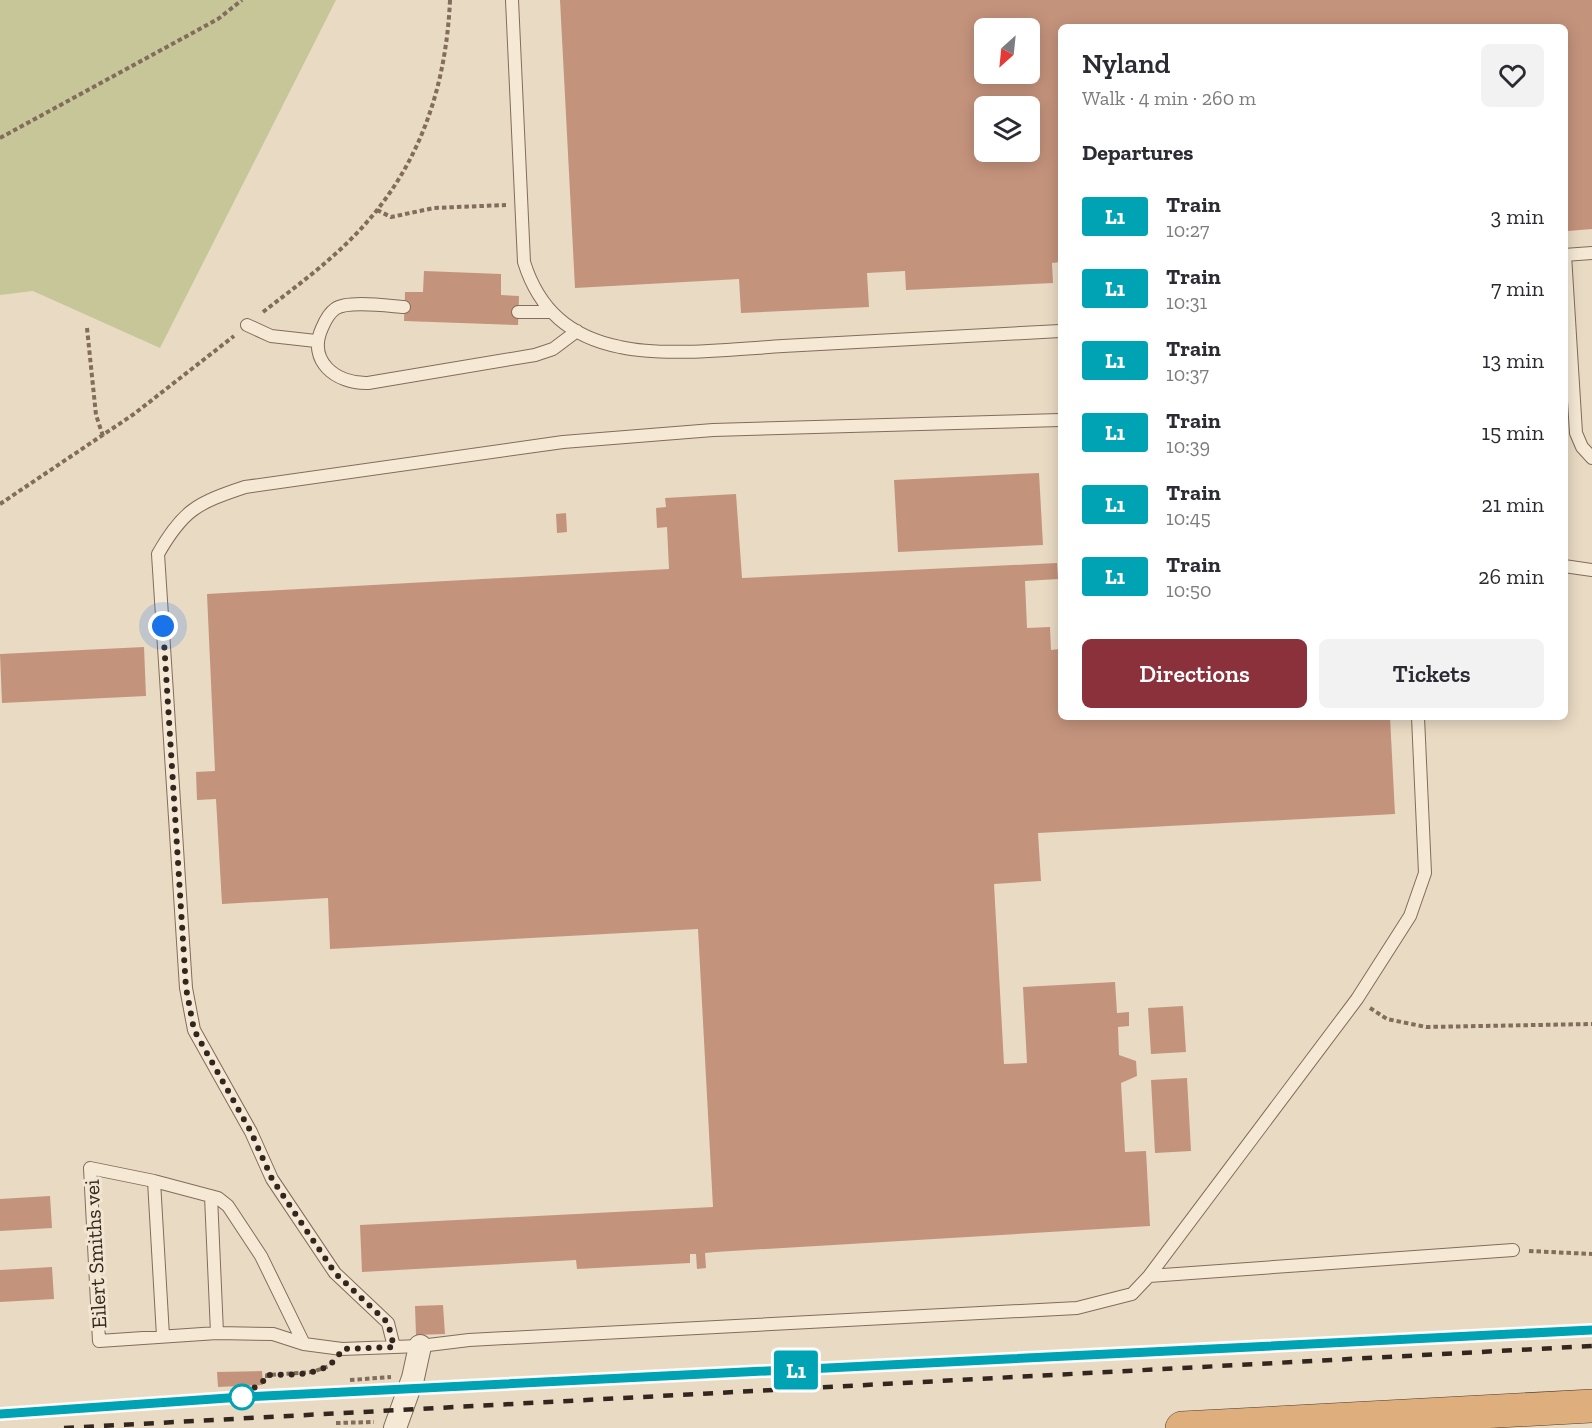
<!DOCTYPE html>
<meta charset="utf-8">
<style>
:root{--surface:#fff;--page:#f2f2f3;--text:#2b2b33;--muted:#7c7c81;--accent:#8b313b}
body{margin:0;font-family:"Zilla Slab",serif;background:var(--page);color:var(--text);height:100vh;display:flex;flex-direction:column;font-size:22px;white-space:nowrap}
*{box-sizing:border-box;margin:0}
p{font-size:20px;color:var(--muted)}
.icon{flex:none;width:33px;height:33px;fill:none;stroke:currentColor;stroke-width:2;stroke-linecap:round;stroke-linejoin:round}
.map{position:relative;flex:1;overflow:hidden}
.drawer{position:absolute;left:1058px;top:24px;width:510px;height:696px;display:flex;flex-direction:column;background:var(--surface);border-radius:9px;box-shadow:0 3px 15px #0003}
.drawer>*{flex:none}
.badge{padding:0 12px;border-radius:4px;font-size:21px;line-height:39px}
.needle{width:39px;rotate:207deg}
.buttons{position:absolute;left:974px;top:18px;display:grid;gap:12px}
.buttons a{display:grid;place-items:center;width:66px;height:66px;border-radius:9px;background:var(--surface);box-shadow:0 3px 15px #0003;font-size:30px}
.you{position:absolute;width:30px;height:30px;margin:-15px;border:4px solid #fff;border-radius:50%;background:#1a73e8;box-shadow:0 0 0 9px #1a73e833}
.map>.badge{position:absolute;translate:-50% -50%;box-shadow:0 0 0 3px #fff}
h2{padding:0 24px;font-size:22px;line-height:54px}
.round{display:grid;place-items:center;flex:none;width:63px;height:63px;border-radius:9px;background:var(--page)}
.head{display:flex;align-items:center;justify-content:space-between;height:102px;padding:0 24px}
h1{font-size:28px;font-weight:600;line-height:45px}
.cta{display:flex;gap:12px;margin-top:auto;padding:12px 24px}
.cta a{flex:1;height:69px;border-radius:9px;background:var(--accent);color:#fff;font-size:24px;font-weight:600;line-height:69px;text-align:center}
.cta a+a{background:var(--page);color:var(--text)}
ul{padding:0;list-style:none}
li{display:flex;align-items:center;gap:18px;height:72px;padding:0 24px}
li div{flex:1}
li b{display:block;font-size:22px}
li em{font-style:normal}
li .badge{min-width:66px;font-weight:700;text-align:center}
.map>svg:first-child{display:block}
</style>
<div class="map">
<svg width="1592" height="1428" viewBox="0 0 1592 1428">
<rect width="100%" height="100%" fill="#e9dac3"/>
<!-- green -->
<path fill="#c6c698" d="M0,0H336L160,348L33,291L0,295Z"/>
<!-- building -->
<path fill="#c4937c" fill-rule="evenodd" d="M560,0H1592V229L1568,231L1567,211L1564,212V27H1060V262L1052,263L1053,283L906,290L905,271L867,273L869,307L741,313L739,279L575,288ZM984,28H1029V74H984ZM984,106H1029V152H984Z
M424,271L501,274V295L519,296L518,325L404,321L405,292H423Z
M1039,473L1043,545L898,552L894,480Z
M736,494L742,578L1057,563L1058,579L1025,581L1027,628L1050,627L1051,650L1060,649V717H1390L1395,814L1038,833L1041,881L994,884L1004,1064L1027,1063L1023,987L1115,982L1117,1013L1129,1012V1026L1118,1027L1119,1055L1136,1061L1137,1076L1121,1083L1125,1152L1146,1151L1150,1226L715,1252L705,1253L706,1268L697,1269L696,1254H690V1263L577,1269L576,1260L362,1272L360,1225L713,1207L698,929L330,949L328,898L222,904L216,799L197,800L196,772L215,771L207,594L669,569L667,527L657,528L656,508L666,507L665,498Z
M566,513L567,532L557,533L556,514Z
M144,647L146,696L2,703L0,654Z
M1183,1006L1186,1052L1151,1054L1148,1008Z
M1187,1078L1191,1151L1155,1153L1151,1080Z
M50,1196L52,1228L0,1231V1199Z
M52,1267L54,1299L0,1302V1270Z
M443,1305L445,1334L416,1335L415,1306Z
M262,1371L263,1385L218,1387L217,1372Z"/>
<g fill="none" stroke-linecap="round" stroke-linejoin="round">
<!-- service casing -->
<g stroke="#826c5b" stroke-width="14">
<path id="service" d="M512,0L524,262C539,310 570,337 620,347C664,357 737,349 783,346C876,341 968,336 1060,331
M1564,255L1592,253
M1565,255L1576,433L1582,447L1592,458
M404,307C389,306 347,300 335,309C329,313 325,321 322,328C307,361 336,384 368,383L535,355L553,349L577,331
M518,312H549
M247,325L271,336L316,341
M1564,566L1592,570
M154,1181L163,1336
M211,1196L217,1333
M1149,1276L1513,1250
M304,1344L261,1256L228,1206L218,1198L154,1181L90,1168L99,1341L217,1333L273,1334L304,1344L342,1349L420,1346L469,1340L1077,1308L1132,1294L1149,1276L1357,999L1410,916L1425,873L1418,717
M394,1347L388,1323L335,1273L272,1179L251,1132L194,1030L186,988L158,554C183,510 197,503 245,487L563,442L713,430L1060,420"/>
</g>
<!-- minor casing -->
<g stroke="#826c5b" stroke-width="24">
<path id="minor" d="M395,1428L413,1378L420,1346"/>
</g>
<!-- trunk casing -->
<g stroke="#503b2f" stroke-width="34">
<path id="trunk" d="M1182,1428L1592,1406"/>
</g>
<!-- path -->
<path stroke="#826c5b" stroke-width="4" stroke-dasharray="4.5 3" stroke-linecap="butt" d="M0,138L218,19L242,0
M377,210L391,217L434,208L506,205
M263,312C294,288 327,264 354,236C418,171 446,90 450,0
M87,328L96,415L103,436
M0,504L134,414L234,336
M1370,1008L1387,1019L1426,1027L1592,1024
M1529,1251L1592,1254
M267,1378V1375L312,1372L329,1366
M350,1380L391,1377
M336,1423L374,1422"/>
<!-- service -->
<use href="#service" stroke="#f5e8d5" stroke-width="12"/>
<!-- minor -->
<use href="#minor" stroke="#f5e8d5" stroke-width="22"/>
<!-- trunk -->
<use href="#trunk" stroke="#deae7c" stroke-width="33"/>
<!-- rail -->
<path stroke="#33261e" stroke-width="4.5" stroke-dasharray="10 10" stroke-linecap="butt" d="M0,1414L242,1397L1592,1330
M64,1428L1592,1346"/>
</g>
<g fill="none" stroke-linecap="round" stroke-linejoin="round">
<!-- line casing -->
<g stroke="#fff" stroke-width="14">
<path id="line" d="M0,1414L242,1397L1592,1330"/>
</g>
<!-- line -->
<use href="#line" stroke="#00a3b4" stroke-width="9"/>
<!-- walk -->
<path stroke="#33261e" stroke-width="6" stroke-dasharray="0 10.8" d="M163,626L186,988L194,1030L251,1132L272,1179L335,1273L388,1323L394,1347L342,1349C329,1378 294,1374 267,1375V1378L242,1397"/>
</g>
<!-- markers -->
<circle fill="#fff" stroke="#00a3b4" stroke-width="3" cx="242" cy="1397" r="12"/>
<g text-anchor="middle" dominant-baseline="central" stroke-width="6" stroke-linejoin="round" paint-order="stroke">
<!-- street labels -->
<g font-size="21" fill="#33261e" stroke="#f2e5d2">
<text transform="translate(95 1254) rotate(-93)">Eilert Smiths vei</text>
</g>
</g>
</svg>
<div class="buttons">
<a><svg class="needle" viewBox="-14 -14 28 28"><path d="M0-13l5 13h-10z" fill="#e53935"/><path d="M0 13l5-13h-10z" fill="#7c7c81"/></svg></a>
<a><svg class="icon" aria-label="layers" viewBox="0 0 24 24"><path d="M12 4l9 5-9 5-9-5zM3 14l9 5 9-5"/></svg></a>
</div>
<div class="you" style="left:163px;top:626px"></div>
<b class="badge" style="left:796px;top:1370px;background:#00a3b4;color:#fff">L1</b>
<section class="drawer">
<div class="head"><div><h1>Nyland</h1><p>Walk · 4 min · 260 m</p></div><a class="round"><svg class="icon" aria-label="heart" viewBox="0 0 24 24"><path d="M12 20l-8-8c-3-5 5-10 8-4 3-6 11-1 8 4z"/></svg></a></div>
<h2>Departures</h2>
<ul>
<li><span class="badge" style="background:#00a3b4;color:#fff">L1</span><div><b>Train</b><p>10:27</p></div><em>3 min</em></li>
<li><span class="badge" style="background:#00a3b4;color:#fff">L1</span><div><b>Train</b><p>10:31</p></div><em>7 min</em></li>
<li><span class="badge" style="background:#00a3b4;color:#fff">L1</span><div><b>Train</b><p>10:37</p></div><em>13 min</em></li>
<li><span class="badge" style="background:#00a3b4;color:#fff">L1</span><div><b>Train</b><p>10:39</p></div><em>15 min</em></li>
<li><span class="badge" style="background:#00a3b4;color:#fff">L1</span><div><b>Train</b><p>10:45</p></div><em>21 min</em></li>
<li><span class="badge" style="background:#00a3b4;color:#fff">L1</span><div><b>Train</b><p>10:50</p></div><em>26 min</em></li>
</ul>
<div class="cta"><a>Directions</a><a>Tickets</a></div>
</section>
</div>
